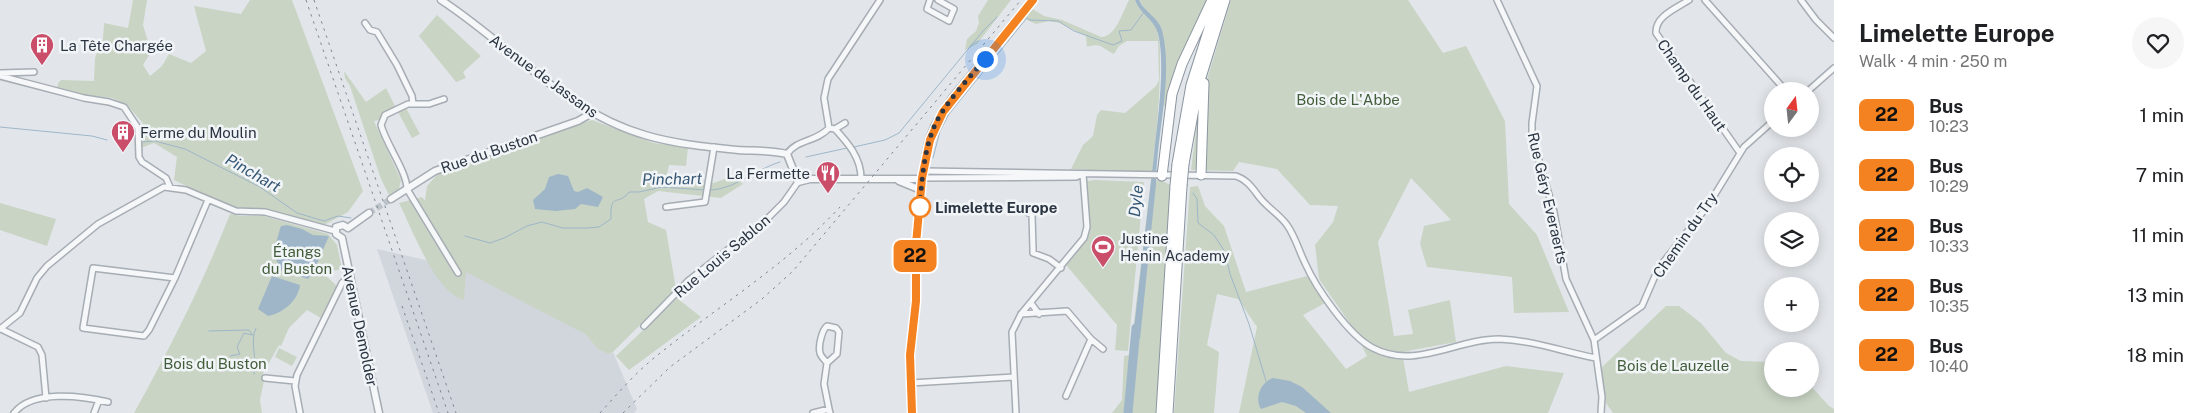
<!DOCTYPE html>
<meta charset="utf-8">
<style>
:root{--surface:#fff;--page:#f6f6f6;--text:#202124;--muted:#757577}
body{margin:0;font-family:"Public Sans",sans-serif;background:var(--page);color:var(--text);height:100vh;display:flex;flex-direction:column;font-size:19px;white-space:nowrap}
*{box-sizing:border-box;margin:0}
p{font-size:16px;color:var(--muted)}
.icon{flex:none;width:28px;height:28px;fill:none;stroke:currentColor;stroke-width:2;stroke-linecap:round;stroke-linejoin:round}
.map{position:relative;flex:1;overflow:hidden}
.panel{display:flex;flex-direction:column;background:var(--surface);width:375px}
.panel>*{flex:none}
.badge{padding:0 10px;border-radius:8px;font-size:18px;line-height:32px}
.needle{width:32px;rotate:15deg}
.controls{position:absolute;left:1764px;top:82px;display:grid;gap:10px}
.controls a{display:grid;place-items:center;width:55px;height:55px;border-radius:50%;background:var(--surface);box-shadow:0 2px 12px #0003;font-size:25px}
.you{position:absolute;width:25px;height:25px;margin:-12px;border:4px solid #fff;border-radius:50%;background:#1a73e8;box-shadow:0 0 0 8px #1a73e833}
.map>.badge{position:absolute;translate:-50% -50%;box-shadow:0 0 0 2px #fff}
.round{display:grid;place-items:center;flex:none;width:52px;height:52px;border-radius:26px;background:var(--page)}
.overview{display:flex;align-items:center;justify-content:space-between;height:85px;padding:0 25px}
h1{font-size:24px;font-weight:700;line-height:38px}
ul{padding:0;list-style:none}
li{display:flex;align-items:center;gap:15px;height:60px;padding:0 25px}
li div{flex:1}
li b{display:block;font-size:19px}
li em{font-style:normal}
li .badge{min-width:55px;font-weight:700;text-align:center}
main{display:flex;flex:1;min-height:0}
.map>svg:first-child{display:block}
</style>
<main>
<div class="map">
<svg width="1834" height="413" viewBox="0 0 1834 413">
<rect width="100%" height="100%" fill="#e2e6ea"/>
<!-- built -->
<path fill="#d1d5dc" d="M377,249L461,268L585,334L598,349L608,354L613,352L637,409L634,413H433Z"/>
<!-- green -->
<path fill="#c9d4c4" d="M133,0H147L143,25L151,52L143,65L150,76L162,66L169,54L191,63L206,51L194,6L241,14L250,0H292L363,191L348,212L324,225L265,209H234L174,180L177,157L154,143L141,148L144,128L142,122L127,105L112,98L85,95L57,89L58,83L61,80L94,81L95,58L103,39L104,23L128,28Z
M988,0H1011L977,44L965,50L967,39L976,31L979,23L978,16Z
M1129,0H1135C1140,12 1153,18 1157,31C1161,44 1160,59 1160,73C1159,107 1156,140 1152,174L1071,169L1083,145L1093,136L1097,115L1101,110L1125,113L1156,86L1159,80L1158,41H1127L1119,46L1114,54C1102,49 1102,42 1087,47L1086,36L1060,23L1049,21L1036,24L1023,18L1031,8L1044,16L1062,20L1101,37C1116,37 1123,11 1129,0Z
M1139,0H1209L1167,107L1162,105L1163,41L1151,15L1147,12Z
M1231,0H1408L1443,53L1466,46L1505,121L1509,204L1537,235L1569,312L1514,313L1512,277L1427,267L1420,244L1424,226L1451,220L1411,178L1378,242L1394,336L1413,334L1408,310L1450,300L1456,342L1402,352L1409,392L1506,366L1564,373L1548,413H1239L1257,327L1238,299L1217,294L1207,345L1219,352L1214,413H1174L1190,187L1198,186L1205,206L1224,226L1246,292L1307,276L1325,303L1303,315L1346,369L1367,356L1353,328L1319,279L1315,245L1333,222L1338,206L1310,205L1277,169L1239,162L1233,171L1191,170L1199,106Z
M437,15L481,56L463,72L466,78L456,82L419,36Z
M344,71L366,102L386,88L395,106L383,114L379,120L374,121L401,180L399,189L389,195L381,179L350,86L345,78Z
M406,108L420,134L412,138L398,112Z
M592,120L654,143L688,148L686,166L669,165L666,179L683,178L714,183L735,175L743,184L721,198L658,191L644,199L648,222L666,230L676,289L613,352L608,354L598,349L585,334L466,272L464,300C435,293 412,228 399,203L422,197L425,201L427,186L437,175Z
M1095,180L1144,182L1128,351L1115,350L1117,325L1066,265L1085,241L1088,228L1087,181Z
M1151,180H1161L1170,185L1157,413H1112L1122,400L1124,356L1130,355Z
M0,203L56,219L47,246L0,230Z
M230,214L242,216H264L328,234L337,245L342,269L331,271L326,276L337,286L321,318L307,310L289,328L281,346L279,345L262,375L264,381L260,400L262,413H134C170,348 203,283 230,214Z
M677,298L701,317L629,370L616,356Z
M1666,306H1679L1701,323L1726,353L1741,361L1772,362V389H1810V385L1829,406L1834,409V413H1613L1606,403L1599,370Z
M279,348L297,357L292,366L275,357Z"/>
<!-- water -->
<path fill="#9fb6c9" d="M1135,0H1139C1145,13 1158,17 1162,30C1174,78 1156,135 1156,184L1140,339L1133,337C1140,277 1147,216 1154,155C1157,123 1166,65 1158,34C1154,19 1140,14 1135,0Z
M558,174L568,176L574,191L578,192L587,188L603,197L598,207L581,204L575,209L556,211L535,209L533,200L545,189L549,177Z
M287,225L302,229L313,235L329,236L315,268L308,279L281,270L273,253L280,229L281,226Z
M272,276L300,285C298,301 283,313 268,316L258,309Z
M1273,378L1290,381L1302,387L1331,413H1306L1296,406L1282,402L1261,409C1254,398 1261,382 1273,378Z"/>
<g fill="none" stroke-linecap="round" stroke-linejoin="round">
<!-- stream -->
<path stroke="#9fb6c9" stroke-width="1" d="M1025,17L1030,20L1058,21L1074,31L1113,45L1122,41L1119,31L1131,30L1144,12
M938,110L950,95
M0,127L92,136L107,140
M143,142L155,141L185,149L260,187L297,213L324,221L338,216L351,218
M854,147L885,140L899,133L983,31L997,17
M806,157L847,148
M933,158L940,131L949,114L1026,19
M709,190C734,190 756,169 780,162
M1193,193L1197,199L1198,223L1214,235L1225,252L1230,274L1249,324L1266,381
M465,236L490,243L504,238L527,226L542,222L563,228H587L599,227L611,219C610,191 618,207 629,192H639L662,187L705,190
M209,331L249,330L253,335
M230,356L240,354L237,347L244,333L252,335
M254,374C258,358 249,343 256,328"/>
<!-- river -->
<path stroke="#9fb6c9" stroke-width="9" d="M1128,413L1136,328"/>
<!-- tertiary-tunnel -->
<path stroke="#bdc3c8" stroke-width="6" stroke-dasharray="6 3" stroke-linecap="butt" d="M369,213L391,199"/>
<!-- minor casing -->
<g stroke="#a7adb4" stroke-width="8">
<path id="minor" d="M930,0L927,9L949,21L954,9L938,0
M1497,0L1537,86L1532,123V137L1554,212L1566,279L1594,340L1602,397L1601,413
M1689,0C1677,8 1655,16 1656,33L1740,153
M1705,0L1786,91
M1801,0L1816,20L1834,38
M365,23L370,30L377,32L397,65L412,96L413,104
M0,73L34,72
M0,76L84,98L109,102L124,107L138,128L139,157L142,162L166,178L170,187
M1808,91L1834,68
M444,99L429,104H408L385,115L381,125C386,144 407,172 407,189L458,273
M829,128L824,98L828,79L880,0
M829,128L835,129C848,143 861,158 861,178
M835,129L845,123
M787,154C797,139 817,142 829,128
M923,171L1236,176C1248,180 1253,189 1260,198C1268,208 1280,215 1287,225C1295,236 1299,251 1305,263C1316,288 1349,336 1373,348C1415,370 1456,339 1499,339C1532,340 1564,352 1596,358
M922,178L1076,177L1083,174
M666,207L705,202L714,147
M1032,215L1023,210V207H1027L1031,211L1032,215L1033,249V253L1049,259L1061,268
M175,278L149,330L144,336L83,328L93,268L175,278L208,200
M1031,303L1039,314
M1021,314L1067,311L1091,339L1066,396
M644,326L688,281L767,219L784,202L798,182
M0,329L20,313L37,278L47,266L98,224L164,187L186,190L236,211L265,212L335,231
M1,329L38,347L42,355L46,398
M1091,339L1103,349
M1594,340L1642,306L1658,269L1709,204L1744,147L1772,122
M827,363C825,360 821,357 820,353C818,346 822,330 827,326L836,328L839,332L837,354L827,363L824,384L829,409
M265,378L295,381
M910,383L1014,377
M14,413C33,389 82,396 108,402
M94,413L99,400
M300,413L295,386L297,375L342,283L350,276
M813,413L829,409L830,413
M1016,413L1012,332L1021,314L1084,238L1087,227L1083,174"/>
</g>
<!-- tertiary casing -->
<g stroke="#a7adb4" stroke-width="9">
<path id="tertiary" d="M441,0C509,44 565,112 645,135C675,144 707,147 738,150C754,151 771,150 787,154L798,182L810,179H922
M899,181L921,190
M391,199L435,171L578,121L592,113
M348,228L369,213
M342,238L379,413
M342,238L336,234V227L343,225L348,228"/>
</g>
<!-- secondary casing -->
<g stroke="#a7adb4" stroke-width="10">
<path id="secondary" d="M912,413L910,355L916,301V244L922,178L929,141L935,126L952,99L1033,0"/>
</g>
<!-- trunk casing -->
<g stroke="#8a95a0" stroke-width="11">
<path id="trunk" d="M1177,164L1191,85L1218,0
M1184,164L1198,87L1225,0
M1201,175L1204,83
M1162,176L1172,94L1182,64L1212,0
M1161,413L1175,186
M1168,413L1182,186"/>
</g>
<!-- minor -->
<use href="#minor" stroke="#f5f7f9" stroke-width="5"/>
<!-- tertiary -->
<use href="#tertiary" stroke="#f5f7f9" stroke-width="6"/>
<!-- secondary -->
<use href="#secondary" stroke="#fff" stroke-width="8"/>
<!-- trunk -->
<use href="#trunk" stroke="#fff" stroke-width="9"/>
<!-- rail -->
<path stroke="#7c8793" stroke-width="1" stroke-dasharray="2.5 5" stroke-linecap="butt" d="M306,0L448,413
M314,0L456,413
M402,306L439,413
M600,413C619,392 637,371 659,354C720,305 787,264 840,207
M623,413L670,367L762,299L793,271L1021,0"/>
<!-- trunk-bridge casing -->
<g stroke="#8a95a0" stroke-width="11" stroke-linecap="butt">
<path id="trunk-bridge" d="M1175,186L1177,164
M1182,186L1184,164"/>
</g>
<!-- trunk-bridge -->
<use href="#trunk-bridge" stroke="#fff" stroke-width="9"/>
</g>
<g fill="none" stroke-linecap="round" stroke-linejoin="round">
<!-- line casing -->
<g stroke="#fff" stroke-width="11">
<path id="line" d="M912,413L910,355L916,301V244L922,178L930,140L943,112L1033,0"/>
</g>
<!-- line -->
<use href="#line" stroke="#f58220" stroke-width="8"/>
<!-- walk -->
<path stroke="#2b3542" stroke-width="5" stroke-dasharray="0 9" d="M920,207L919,211C922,183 923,154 934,127C945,102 968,80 985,59"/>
</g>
<!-- icons -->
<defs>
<g id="building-pin" transform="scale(1.25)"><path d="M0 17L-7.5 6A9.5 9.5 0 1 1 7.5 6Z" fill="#ca4d69" stroke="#f2f5f8"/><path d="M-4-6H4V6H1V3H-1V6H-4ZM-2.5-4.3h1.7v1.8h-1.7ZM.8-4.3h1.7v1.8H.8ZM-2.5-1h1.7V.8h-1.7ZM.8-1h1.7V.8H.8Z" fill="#fff"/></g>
<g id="restaurant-pin" transform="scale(1.25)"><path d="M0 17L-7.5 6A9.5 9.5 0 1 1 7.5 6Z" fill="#ca4d69" stroke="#f2f5f8"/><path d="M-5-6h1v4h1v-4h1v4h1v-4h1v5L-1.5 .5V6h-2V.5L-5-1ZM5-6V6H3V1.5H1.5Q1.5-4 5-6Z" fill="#fff"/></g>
<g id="stadium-pin" transform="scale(1.25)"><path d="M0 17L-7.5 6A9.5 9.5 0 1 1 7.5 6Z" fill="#ca4d69" stroke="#f2f5f8"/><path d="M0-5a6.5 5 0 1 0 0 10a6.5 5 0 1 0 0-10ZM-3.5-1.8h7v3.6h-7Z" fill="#fff"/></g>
</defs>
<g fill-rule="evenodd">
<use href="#building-pin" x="42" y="45"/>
<use href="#building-pin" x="123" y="132"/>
<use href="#restaurant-pin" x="828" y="173"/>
<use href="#stadium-pin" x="1103" y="247"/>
</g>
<!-- markers -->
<circle fill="#fff" stroke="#f58220" stroke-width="2.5" cx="920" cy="207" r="10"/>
<g text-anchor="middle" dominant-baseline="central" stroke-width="5" stroke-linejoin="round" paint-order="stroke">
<!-- poi labels -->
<g font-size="15" fill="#2b3542" stroke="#f2f5f8" text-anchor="start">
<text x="60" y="45">La Tête Chargée</text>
<text x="140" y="132">Ferme du Moulin</text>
<text x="810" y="173" text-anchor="end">La Fermette</text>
<text x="1120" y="238">Justine<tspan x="1120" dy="17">Henin Academy</tspan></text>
</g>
<!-- street labels -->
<g font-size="15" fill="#2b3542" stroke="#f2f5f8">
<text transform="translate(544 76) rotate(36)">Avenue de Jassans</text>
<text transform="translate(1692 85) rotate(55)">Champ du Haut</text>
<text transform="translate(489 152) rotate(-19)">Rue du Buston</text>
<text transform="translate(1548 198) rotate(77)">Rue Géry Everaerts</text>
<text transform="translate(1685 235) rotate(-55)">Chemin du Try</text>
<text transform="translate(722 256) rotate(-40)">Rue Louis Sablon</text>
<text transform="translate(360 326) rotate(78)">Avenue Demolder</text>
</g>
<!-- park labels -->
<g font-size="15" fill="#425d39" stroke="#f2f5f8">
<text x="1348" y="99">Bois de L'Abbe</text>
<text x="297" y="251">Étangs<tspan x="297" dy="17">du Buston</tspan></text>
<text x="215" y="363">Bois du Buston</text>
<text x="1673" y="365">Bois de Lauzelle</text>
</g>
<!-- stop labels -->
<g font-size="15" font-weight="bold" fill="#2b3542" stroke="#f2f5f8" text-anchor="start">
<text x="935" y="207">Limelette Europe</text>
</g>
<!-- water labels -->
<g font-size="16" font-style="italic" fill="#365774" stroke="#f2f5f8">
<text transform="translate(253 173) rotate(30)">Pinchart</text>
<text transform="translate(672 179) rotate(-1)">Pinchart</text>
<text transform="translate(1136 201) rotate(-84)">Dyle</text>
</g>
</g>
</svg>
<div class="controls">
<a><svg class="needle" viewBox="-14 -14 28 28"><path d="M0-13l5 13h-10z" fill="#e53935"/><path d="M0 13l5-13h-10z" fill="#757577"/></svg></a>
<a><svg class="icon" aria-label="locate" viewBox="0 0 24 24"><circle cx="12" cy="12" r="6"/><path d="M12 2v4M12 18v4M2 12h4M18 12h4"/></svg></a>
<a><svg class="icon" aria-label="layers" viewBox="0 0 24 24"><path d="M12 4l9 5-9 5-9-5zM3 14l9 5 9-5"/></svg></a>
<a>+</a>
<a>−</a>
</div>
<div class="you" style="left:985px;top:59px"></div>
<b class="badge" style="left:915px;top:256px;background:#f58220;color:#111">22</b>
</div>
<section class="panel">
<div class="overview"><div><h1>Limelette Europe</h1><p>Walk · 4 min · 250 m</p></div><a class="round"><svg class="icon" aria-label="heart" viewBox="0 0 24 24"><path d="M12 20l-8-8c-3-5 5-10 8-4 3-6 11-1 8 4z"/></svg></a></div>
<ul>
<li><span class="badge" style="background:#f58220;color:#111">22</span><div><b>Bus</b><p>10:23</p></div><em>1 min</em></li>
<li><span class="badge" style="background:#f58220;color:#111">22</span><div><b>Bus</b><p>10:29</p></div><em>7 min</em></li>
<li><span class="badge" style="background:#f58220;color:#111">22</span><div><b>Bus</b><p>10:33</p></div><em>11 min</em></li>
<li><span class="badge" style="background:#f58220;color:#111">22</span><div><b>Bus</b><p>10:35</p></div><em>13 min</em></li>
<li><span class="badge" style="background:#f58220;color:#111">22</span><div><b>Bus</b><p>10:40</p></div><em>18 min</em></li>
</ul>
</section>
</main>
